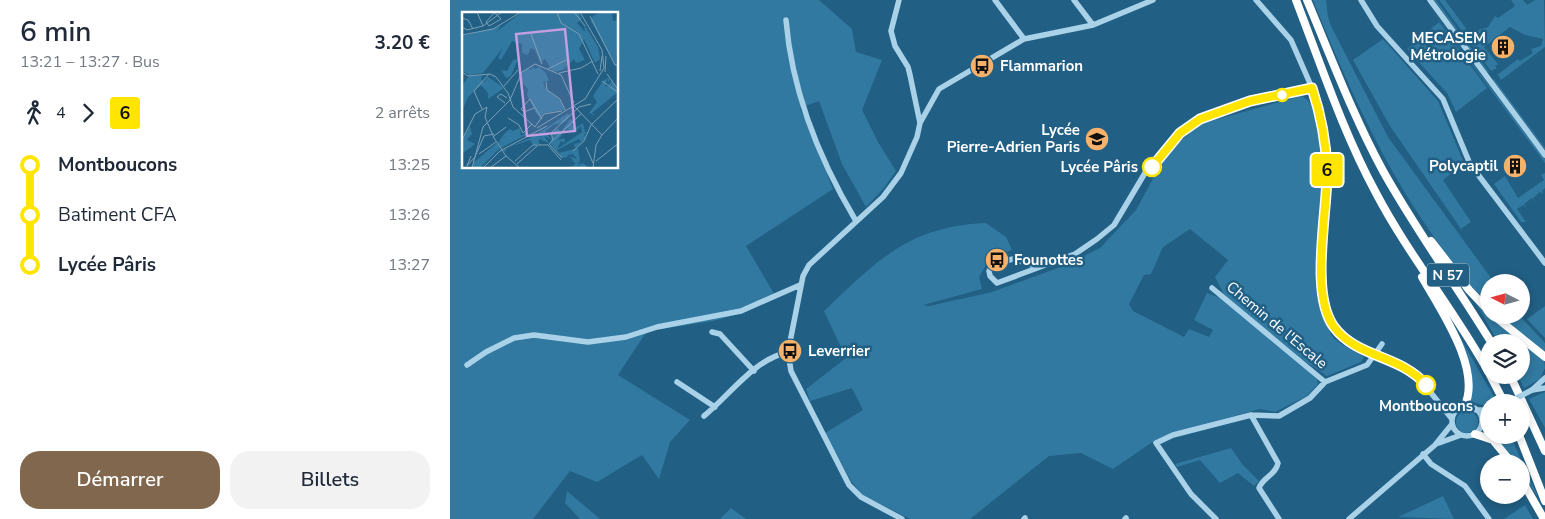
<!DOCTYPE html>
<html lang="fr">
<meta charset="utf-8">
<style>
:root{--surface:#fff;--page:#f2f2f3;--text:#1f2937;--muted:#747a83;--accent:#80674e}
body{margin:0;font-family:"Nunito Sans",sans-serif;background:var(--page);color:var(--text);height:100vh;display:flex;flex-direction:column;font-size:19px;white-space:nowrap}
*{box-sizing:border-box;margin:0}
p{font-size:16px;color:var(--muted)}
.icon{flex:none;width:28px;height:28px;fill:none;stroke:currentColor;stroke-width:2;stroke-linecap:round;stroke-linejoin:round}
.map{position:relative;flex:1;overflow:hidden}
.panel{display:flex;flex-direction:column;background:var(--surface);width:450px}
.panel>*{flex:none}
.badge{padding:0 10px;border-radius:4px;font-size:18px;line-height:32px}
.needle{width:32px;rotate:276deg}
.controls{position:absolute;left:1030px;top:274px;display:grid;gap:10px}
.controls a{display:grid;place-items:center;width:50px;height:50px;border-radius:50%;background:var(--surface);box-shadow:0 2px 8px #0003;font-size:25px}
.map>.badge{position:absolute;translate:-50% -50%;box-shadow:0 0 0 2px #fff}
.legs{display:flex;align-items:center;gap:8px;height:55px;padding:0 20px;font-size:16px}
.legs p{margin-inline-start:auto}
.summary{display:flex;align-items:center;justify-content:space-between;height:85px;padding:0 20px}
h1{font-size:28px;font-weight:600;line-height:38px}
.action{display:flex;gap:10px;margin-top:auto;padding:10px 20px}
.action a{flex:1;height:58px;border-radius:20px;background:var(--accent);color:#fff;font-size:20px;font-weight:600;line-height:58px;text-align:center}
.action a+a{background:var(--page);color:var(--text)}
ul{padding:0 20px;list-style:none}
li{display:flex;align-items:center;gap:18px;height:50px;font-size:19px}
li i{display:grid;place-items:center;width:8px;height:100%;margin:0 6px;background:currentColor}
li i::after{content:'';width:12px;height:12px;margin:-6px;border:4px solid;border-radius:50%;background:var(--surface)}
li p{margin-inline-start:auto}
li:first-child i{background:linear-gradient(#0000 50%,currentColor 0)}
li:last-child i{background:linear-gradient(currentColor 50%,#0000 0)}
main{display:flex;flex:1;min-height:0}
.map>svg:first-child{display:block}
</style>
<main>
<section class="panel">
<div class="summary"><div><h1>6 min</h1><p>13:21 – 13:27 · Bus</p></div><b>3.20 €</b></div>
<div class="legs"><svg class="icon" aria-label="walk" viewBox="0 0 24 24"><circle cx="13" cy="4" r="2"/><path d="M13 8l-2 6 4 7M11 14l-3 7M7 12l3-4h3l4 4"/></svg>4<svg class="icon" aria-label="forward" viewBox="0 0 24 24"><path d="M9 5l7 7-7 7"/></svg><b class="badge" style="background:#ffe500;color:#111">6</b><p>2 arrêts</p></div>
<ul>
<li><i style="color:#ffe500"></i><b>Montboucons</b><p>13:25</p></li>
<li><i style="color:#ffe500"></i><span>Batiment CFA</span><p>13:26</p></li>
<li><i style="color:#ffe500"></i><b>Lycée Pâris</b><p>13:27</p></li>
</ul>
<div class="action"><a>Démarrer</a><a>Billets</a></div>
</section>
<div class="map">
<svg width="1095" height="519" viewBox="0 0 1095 519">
<rect width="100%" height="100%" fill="#215f84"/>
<!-- green -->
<path fill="#3179a0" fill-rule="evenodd" d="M0,0H369L402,29L406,52L432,60L412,110L428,142L446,171L434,188L416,207L392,164L369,101L350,108L383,189L296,246L326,297L295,312L263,321L205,330L195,334L168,375L240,420L220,442L209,479L192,455L147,482L120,471L83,519H0ZM14,14H168V168H14Z
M863,0H876L878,17L881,26L938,137L1044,282H1039V305C1017,285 1001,261 984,237C933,165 896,82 863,0Z
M974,0L1095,159V163Z
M984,0H986L1039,72L1038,73Z
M989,0H995L1024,39L1027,37L1023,32L1038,27L1045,16L1048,18L1065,6L1061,0H1073L1077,5L1085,0H1094L1095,47L1051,80L1048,75L1046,76L1068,59L1070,61L1083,53L1081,49L1091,46L1093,39L1075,35L1060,27L1034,47L1048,64L1045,66L1047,68L1041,71Z
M989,22L1037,88L1006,112L997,93L957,49Z
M933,39L988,101L1014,163L993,180L1021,222L1011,229L940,126L903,60Z
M1044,79L1095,148V150L1043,80Z
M851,96C887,106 862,274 870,308C872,316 878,328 882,336C888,344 905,351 914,357L911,362L877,376L856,362L775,297L765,277L778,260L740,229L713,247L701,274L694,275L679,304L683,311L734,337L739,329L759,337L763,330L744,320L757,293L773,299L866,376L868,384L857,396L825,412L810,409L725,432L701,443L663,469L631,453L599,456L520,519H460L413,495L401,481L375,433L413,410L402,388L360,401L356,389L396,358L374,311C426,262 458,226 536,223L556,237L562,250L540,258L529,277L532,289L473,305L479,306L542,292L616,265L650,248L686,210L717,153L750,124Z
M1095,173V188L1092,191L1094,194L1090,192L1083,198L1085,201L1082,198L1074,204L1076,208L1073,205L1067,209L1076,222H1071L1044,184L1055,176L1068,198L1094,180L1091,175Z
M1024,300L1071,342H1048Z
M1095,306V338L1077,319Z
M1049,315H1069L1095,343V354Z
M1003,325L1047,402H1039V407L1019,401C1028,375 1012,349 1003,325Z
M1071,343L1094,359L1095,368L1090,379L1074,388L1067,375H1071Z
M1095,392V428L1079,399Z
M1006 422a11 11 0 1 1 22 0a11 11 0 1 1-22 0Z
M1040,435H1060L1088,497L1071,473V462H1064Z
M781,448L792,464L809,481L804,486L788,473L770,483L750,460L727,467L725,464Z
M117,491L150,519H130L115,503Z
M993,496L1004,519L948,517Z
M1075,505L1083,519H1054Z
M281,508L296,519H270Z"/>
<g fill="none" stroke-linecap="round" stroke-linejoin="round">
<!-- minor -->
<path stroke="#a9d2e9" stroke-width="5.5" d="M449,0L441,31L445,46L458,67L460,75L470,123L467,137L451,173L433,197L359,265L353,276L338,352L341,371L399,485L411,497L452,519
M545,0L574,39
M624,0L643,25
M806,0L841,40L862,88L873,125L877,172L872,238L875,309L883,326L901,343L953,365L969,378L1002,419
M911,0L927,26L993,99L1020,164L1095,263
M980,0L1095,155
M336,20C342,93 369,159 406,221
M470,123L489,89L574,39L643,25L703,0
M588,267L563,259L543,264L539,271L540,276L547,283L625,254L647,239L664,225L695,173L713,152L731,133L750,119L801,101L862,88
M762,288L875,382
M262,332L270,334L304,371
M17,365L36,352L64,338L84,335L138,342L176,337L207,327L291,311L350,285
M227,382L265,407
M1082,390L1095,378
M1082,390L1095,388
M1002 421a15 15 0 1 1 30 0a15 15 0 1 1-30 0Z
M1026,410H1039
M801,415L828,463C826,475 813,477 809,488L829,519
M254,416C280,395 303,360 338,352
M989,443L1011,435
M973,454L981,464L1015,486L1039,519
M574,519L575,518
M675,519L676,518
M766,519L741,494L706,443L723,435L801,415L829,416L860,398L875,382L917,365L932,344
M899,519L985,445L1002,424"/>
<!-- highway -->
<path stroke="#fff" stroke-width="8" d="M846,0C871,65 893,132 926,193C959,256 1005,311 1039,373
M857,0C881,57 903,116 933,171C966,230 1006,285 1041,342
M981,241L1019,290L1039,311
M972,277C990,309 1033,370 1014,407
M1043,315L1095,357
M1040,375L1054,402
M1060,375L1095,451
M1025,434L1043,440L1061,462
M1069,435L1095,501
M1071,479L1094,519"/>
<!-- minor-bridge -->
<path stroke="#a9d2e9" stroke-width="5.5" d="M1059,402L1082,390"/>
</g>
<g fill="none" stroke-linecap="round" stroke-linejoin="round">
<!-- line-1 casing -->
<g stroke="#fff" stroke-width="11">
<path id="line-1" d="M702,167L730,133L750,119L800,101L862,88C871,115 876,141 877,170C878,211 859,293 884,327C907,358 951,355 976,385"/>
</g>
<!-- line-1 -->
<use href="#line-1" stroke="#ffe500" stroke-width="8"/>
</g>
<!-- icons -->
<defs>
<g id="building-disc" transform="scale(1.25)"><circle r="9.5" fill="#f6b26a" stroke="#215f84"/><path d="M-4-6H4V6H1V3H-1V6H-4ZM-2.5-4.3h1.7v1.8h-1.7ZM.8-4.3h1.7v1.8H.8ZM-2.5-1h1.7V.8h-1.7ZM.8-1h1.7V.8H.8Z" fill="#111"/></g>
<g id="bus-disc" transform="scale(1.25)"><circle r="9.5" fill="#f6b26a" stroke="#215f84"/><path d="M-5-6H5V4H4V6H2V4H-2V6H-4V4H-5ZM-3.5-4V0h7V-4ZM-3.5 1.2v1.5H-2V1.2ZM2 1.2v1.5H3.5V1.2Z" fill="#111"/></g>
<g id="school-disc" transform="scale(1.25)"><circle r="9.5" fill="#f6b26a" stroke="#215f84"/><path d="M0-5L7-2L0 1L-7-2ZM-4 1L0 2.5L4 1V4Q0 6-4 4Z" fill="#111"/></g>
</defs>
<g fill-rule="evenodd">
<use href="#building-disc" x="1053" y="47"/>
<use href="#bus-disc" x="532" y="66"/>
<use href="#school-disc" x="647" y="139"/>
<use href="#building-disc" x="1065" y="166"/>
<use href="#bus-disc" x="547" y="260"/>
<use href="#bus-disc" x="340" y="351"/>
</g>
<!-- markers -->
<g fill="#fff" stroke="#ffe500" stroke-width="2.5">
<circle cx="832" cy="95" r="6"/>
<circle cx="702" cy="167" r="9"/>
<circle cx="976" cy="385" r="9"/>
</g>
<g text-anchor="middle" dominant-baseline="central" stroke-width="5" stroke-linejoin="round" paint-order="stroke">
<!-- shield labels -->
<rect fill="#215f84" stroke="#bccfda" stroke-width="1" x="977" y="263.5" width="42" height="23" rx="4"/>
<g font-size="14" font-weight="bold" fill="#fff">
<text x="998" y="275">N 57</text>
</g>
<!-- poi labels -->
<g font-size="15" font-weight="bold" fill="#fff" stroke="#215f84" text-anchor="end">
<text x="1036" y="38">MECASEM<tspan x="1036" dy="17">Métrologie</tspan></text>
<text x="550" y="66" text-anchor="start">Flammarion</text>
<text x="630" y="130">Lycée<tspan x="630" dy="17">Pierre-Adrien Paris</tspan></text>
<text x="1048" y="166">Polycaptil</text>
<text x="564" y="260" text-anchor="start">Founottes</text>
<text x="358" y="351" text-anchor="start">Leverrier</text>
</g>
<!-- stop labels -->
<g font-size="15" font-weight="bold" fill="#fff" stroke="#215f84" text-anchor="end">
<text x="688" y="167">Lycée Pâris</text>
<text x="976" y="406" text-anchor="middle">Montboucons</text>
</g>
<!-- street labels -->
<g font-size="15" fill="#fff" stroke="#215f84">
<text transform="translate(827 325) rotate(40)">Chemin de l'Escale</text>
</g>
</g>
<!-- overview -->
<g transform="translate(12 12)">
<rect width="156" height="156" fill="#215f84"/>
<path d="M60,0H116L120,7L115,11L123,20L122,12L136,35L138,45L137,51V48L133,51L122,27L117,37L123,48L114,51L112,47L101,58L91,60L83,47L78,50L73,38L69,36L66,43L60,41V32L50,29L39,48L36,46L41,36L21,61L8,63L0,59V24L39,14L34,20ZM139,0H150L151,9L156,8L154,54L129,9L131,4ZM56,47L49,64L44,66L39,58L45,59L51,48ZM69,54L73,57L77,55L84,61L87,69L81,70L84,77L98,88L102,98L82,101L78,106L74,101L65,83L66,77L58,69L61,60L66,56L70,58ZM20,63L19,67L22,70L26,65L42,76L26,87V81L19,73L6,85L1,97L0,74L7,64ZM146,66L143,74L149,75L146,73L150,69L156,80L130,101L133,104L127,101L135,90L131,84L141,69L146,66L148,68L146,70ZM112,97L106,101L108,104L103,110L91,113L83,120L90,128L82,124L87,131L77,127V132L71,133L68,128L45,136L43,140L41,138L76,122L80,127L77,121ZM108,107L113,109L110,113L113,116L121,111L123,120L126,121L122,122L124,126L113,136L112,132L119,130L117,127L95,138L97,141L116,136L118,149L114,152L119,150L115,154L121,151L127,156H109L108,153L110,155L113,152L112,149L109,151L111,148L107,144L115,147L111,142L106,143L103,150L105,145L100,146L88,131L91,120L92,125V119L96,116L98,121ZM119,114L120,120L95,137L99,129L101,131L103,129L102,126L96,128L105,116L111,121ZM8,114L10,122L5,128L13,132L0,142V129ZM58,116L59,124L64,120L66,122L39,136L36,131L42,122L48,117L51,119ZM35,131L38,136L18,156H11V151Z" fill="#3179a0" fill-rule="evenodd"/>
<path fill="none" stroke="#7a9fb5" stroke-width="1" d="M15,0L21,14M31,0L34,2L39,7L27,14L24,10L32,1M95,0L99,11L117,22L136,62M112,0L123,14M128,4L153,53H157M0,6L6,8L11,17M0,15L5,18L21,14L40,0M69,22L80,52M0,23L31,17L59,0M86,57L104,48M138,59L140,44M0,60L6,64L28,62L34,65L46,81L51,95L73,115M143,60L144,44M97,61L119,56L131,49M145,62L157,79M140,69L157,81M84,70L85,78L98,87L103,98M42,74L56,58M48,88L60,60L73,52L99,63L112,91M43,91L35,85L39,82L45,86M112,94L140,123L134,133L131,156M72,96L62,100L59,97L68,87L80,107M20,97L12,79L27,62M46,106L57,113L61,121L70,112M73,115L82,102L100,99M75,116L123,87L142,56L140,38L118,0M140,123L157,105M32,124L44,115M1,126L13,102L25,95L23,105L32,126L44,144L58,156M91,128L89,121L117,95L129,92M85,132L99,148M87,132L119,102M87,132L100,146M124,135L131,151M111,139L122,129L129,113L157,86M17,142L34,130M9,144L5,154L12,146M12,147L22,124L32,122M53,149L71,133H85M134,149L157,131M55,152L75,134M10,156L21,115L48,88M21,156L38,139L85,114M28,156L44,144"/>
<path fill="#c4a0e2" fill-opacity="0.15" stroke="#c4a0e2" stroke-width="2.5" d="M103,17L113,119L65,124L54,22Z"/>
<rect width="156" height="156" fill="none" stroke="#fff" stroke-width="2.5"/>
</g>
</svg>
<div class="controls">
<a><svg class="needle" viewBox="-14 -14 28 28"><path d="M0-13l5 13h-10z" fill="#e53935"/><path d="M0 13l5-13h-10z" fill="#747a83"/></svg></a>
<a><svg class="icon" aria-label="layers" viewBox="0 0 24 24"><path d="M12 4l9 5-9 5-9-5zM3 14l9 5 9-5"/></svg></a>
<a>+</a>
<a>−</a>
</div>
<b class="badge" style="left:877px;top:170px;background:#ffe500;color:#111">6</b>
</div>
</main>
